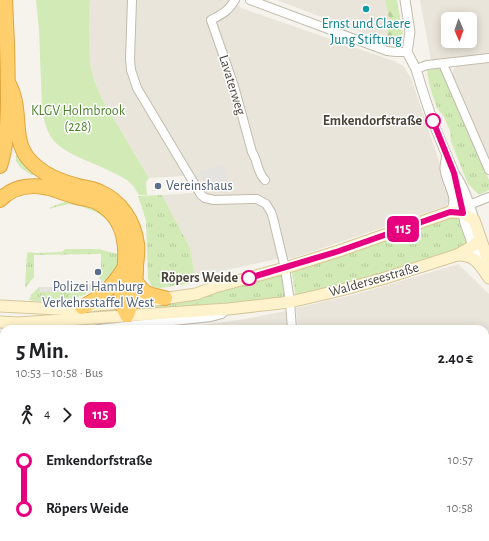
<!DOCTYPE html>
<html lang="de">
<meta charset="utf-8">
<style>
:root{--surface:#fff;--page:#f6f6f6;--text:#202124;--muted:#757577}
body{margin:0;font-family:"Alegreya Sans",sans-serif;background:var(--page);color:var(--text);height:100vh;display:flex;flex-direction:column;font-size:15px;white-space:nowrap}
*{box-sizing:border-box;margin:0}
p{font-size:13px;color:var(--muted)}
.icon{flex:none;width:22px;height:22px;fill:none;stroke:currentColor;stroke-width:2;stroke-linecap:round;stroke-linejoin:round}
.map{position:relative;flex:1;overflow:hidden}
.details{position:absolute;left:0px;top:325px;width:489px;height:216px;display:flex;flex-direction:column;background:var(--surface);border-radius:12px 12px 0 0;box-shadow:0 2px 10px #0003}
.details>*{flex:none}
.badge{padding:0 8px;border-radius:6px;font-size:14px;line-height:26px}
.needle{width:26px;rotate:178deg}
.tools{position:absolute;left:441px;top:12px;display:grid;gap:8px}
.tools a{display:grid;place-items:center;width:36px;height:36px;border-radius:6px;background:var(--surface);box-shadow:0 2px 10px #0003;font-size:20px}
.map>.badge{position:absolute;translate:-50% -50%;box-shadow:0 0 0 2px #fff}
.legs{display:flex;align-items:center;gap:6px;height:44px;padding:0 16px;font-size:13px}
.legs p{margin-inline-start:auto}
.headline{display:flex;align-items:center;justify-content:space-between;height:68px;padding:0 16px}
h1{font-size:22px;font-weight:600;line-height:30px}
ul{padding:0 16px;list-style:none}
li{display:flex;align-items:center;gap:14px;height:48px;font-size:15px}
li i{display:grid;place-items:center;width:6px;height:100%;margin:0 5px;background:currentColor}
li i::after{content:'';width:10px;height:10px;margin:-5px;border:3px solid;border-radius:50%;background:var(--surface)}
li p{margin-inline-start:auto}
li:first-child i{background:linear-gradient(#0000 50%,currentColor 0)}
li:last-child i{background:linear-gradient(currentColor 50%,#0000 0)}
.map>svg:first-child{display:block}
</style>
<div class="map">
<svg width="489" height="541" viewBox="0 0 489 541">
<defs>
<pattern id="grass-tufts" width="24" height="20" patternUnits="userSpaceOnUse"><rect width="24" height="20" fill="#d2eab5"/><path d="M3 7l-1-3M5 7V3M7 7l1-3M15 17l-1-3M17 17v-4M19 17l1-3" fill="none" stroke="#b6ca9c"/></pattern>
<pattern id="forest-firs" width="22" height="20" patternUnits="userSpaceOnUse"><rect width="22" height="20" fill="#d2eab5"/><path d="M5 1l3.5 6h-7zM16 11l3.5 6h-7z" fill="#b6ca9c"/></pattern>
</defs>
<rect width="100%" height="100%" fill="#f6f3ec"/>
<!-- residential -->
<path fill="#eae5da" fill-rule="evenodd" d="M90,0H234L241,8L394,61L403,66L411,78L451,197L446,206L293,258L276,259L195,277L190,248L162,195L193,193L184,176L149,178L102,99L94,80L90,64L89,19Z
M277,0H385L389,19L386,42Z
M420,0H489V53L431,60ZM448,19H470V41H448Z
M489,63V159L453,75V70L455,67L460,66Z
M458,264L489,294V378L485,379V329H298L296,308L357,294L425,274Z
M286,311L288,329H174L245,319Z
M489,394V500L485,501V396Z
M489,514V541H215L256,537H485V515Z
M8,537H76L30,541H7Z"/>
<!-- grass -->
<path fill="url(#grass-tufts)" d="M441,68L489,180V190L481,194H478L468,184L451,142L450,131L444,117L437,108L432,94L429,83L427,70Z
M16,155L38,173L37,175H31L20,167L16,161Z
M162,195L190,248L195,277L193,283L154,289L148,279L146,221L143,211L138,196Z
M69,201L99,208L116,230L106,219L96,212L80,206L69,204L52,208L51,209L49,208L61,203Z
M451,217H459L469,246L417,265L300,296L299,294H295L292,273L294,272V270Z
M65,249H99L113,253L121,254L119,266L107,284L99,278L101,273V254L34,255V277L25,288L27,253L29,252L36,253L62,252Z
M283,274L286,296L284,299L139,312L133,307L222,289Z
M39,287H40V292L72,291V287H80V292L90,291C79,301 44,303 29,300L31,295Z
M4,428V537H8L7,541H0V470Z"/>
<!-- forest -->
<path fill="url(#forest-firs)" d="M385,0H397L403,34L386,42L389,19Z"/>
<!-- green -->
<path fill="#d2eab5" d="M36,0H90L89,19L90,64L94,80L102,99L149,178L146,182L147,195H139L134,187L127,180C118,175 109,170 99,166C84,159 64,153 53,140C47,132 43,118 42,108L39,29Z"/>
<!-- parking -->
<path fill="#e5e3e0" d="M224,165L231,191L217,192L213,184L207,186L199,172Z
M99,278L104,281L99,286L90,291L80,292V287L92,284L96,282Z
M40,287H71L72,292H40Z"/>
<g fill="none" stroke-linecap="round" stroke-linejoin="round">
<!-- minor casing -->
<g stroke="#c2bbae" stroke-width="10">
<path id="minor" d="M132,0L130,59L131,70L137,88L201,195L205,198L214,200L252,199H257L266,204L271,212L273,218L285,268L290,302L292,329
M235,0C227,12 224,13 211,20L234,86L252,152C258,161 257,173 265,180
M250,0L387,51L396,52H407
M443,64L489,170
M416,69L427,65L489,58
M464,207L489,197
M98,329L211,317L222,314L225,311
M485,386L489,385"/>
</g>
<!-- tertiary casing -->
<g stroke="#c2bbae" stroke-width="11">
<path id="tertiary" d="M405,0L410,32L407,52L416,69L422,89L433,122L454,173C464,187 469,203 474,220
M447,156C446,160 445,165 445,169C446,183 461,199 450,212
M458,189L465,223L479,263"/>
</g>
<!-- secondary casing -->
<g stroke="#d6c79b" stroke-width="13">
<path id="secondary" d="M457,255C475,254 480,265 489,278
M0,306L58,309H70L96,305L121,303L141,302L196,294L215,287L285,268L339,251L450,212L463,213L474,220L489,263
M0,322L18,323L228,309L290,302L341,290L382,279L457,255L473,246L478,241L480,237"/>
</g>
<!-- motorway casing -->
<g stroke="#e0a43c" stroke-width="16">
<path id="motorway" d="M8,82C11,88 14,95 15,102C19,120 15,141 27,157C41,175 62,182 82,187C88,188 94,189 100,192C121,201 134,221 137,244C138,251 137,258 136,265C136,274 136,283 134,292C133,300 129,308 127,315
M0,166C7,144 8,121 8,99C8,66 7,33 5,0
M0,200C15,184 37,184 56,190C63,193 70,195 77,197C83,198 88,199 94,201C124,214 128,243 124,271C123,280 119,295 122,304C123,308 125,311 127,315
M135,280C144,295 150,295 165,298
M82,307C101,298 112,287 123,270"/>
</g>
<!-- minor -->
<use href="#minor" stroke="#fff" stroke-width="8"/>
<!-- tertiary -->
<use href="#tertiary" stroke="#fff" stroke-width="9"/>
<!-- secondary -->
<use href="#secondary" stroke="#fff3cd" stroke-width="11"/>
<!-- motorway -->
<use href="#motorway" stroke="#ffcf6e" stroke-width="14"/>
<!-- tram -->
<path stroke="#9a9a9a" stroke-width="1" d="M485,506H489
M85,541L132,537
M129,541L175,537"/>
</g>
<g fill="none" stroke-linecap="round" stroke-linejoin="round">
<!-- line-1 casing -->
<g stroke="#fff" stroke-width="9">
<path id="line-1" d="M249,278L339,251L450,212L463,213L454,173L433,121"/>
</g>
<!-- line-1 -->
<use href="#line-1" stroke="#e6007e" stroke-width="6"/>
</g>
<!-- markers -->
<circle fill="#0f9aa8" stroke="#fff" stroke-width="1.5" cx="366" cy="9" r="4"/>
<g fill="#fff" stroke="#e6007e" stroke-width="2">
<circle cx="433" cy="121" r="7"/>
<circle cx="249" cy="278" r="7"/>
</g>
<g fill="#5c6f8a" stroke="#fff" stroke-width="1.5">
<circle cx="158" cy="186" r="4"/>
<circle cx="98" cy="272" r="4"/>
</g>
<g text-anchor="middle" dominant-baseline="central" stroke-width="3" stroke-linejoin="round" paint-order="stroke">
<!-- culture labels -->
<g font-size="14" fill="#0d838f" stroke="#fff">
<text x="366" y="24">Ernst und Claere<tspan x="366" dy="16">Jung Stiftung</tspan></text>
</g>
<!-- street labels -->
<g font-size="14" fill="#4b4439" stroke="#fff">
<text transform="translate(232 85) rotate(73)">Lavaterweg</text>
<text transform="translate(374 280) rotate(-16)">Walderseestraße</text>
</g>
<!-- park labels -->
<g font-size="14" fill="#4a7f2a" stroke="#fff">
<text x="78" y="111">KLGV Holmbrook<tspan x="78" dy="16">(228)</tspan></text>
</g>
<!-- stop labels -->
<g font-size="14" font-weight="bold" fill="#4b4439" stroke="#fff" text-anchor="end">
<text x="422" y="121">Emkendorfstraße</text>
<text x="238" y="278">Röpers Weide</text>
</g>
<!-- service labels -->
<g font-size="14" fill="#4e5e75" stroke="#fff" text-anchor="start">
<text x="166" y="186">Vereinshaus</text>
<text x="98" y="287" text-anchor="middle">Polizei Hamburg<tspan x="98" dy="16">Verkehrsstaffel West</tspan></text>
</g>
</g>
</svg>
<div class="tools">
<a><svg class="needle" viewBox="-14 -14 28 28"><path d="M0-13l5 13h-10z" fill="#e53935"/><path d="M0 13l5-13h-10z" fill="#757577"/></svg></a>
</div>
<b class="badge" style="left:403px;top:229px;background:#e6007e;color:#fff">115</b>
<section class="details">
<div class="headline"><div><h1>5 Min.</h1><p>10:53 – 10:58 · Bus</p></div><b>2.40 €</b></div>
<div class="legs"><svg class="icon" aria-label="walk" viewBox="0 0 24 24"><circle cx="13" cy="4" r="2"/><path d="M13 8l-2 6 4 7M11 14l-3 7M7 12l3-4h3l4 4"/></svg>4<svg class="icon" aria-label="forward" viewBox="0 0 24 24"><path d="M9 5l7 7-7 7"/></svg><b class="badge" style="background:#e6007e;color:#fff">115</b></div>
<ul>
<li><i style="color:#e6007e"></i><b>Emkendorfstraße</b><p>10:57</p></li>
<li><i style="color:#e6007e"></i><b>Röpers Weide</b><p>10:58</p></li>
</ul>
</section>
</div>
